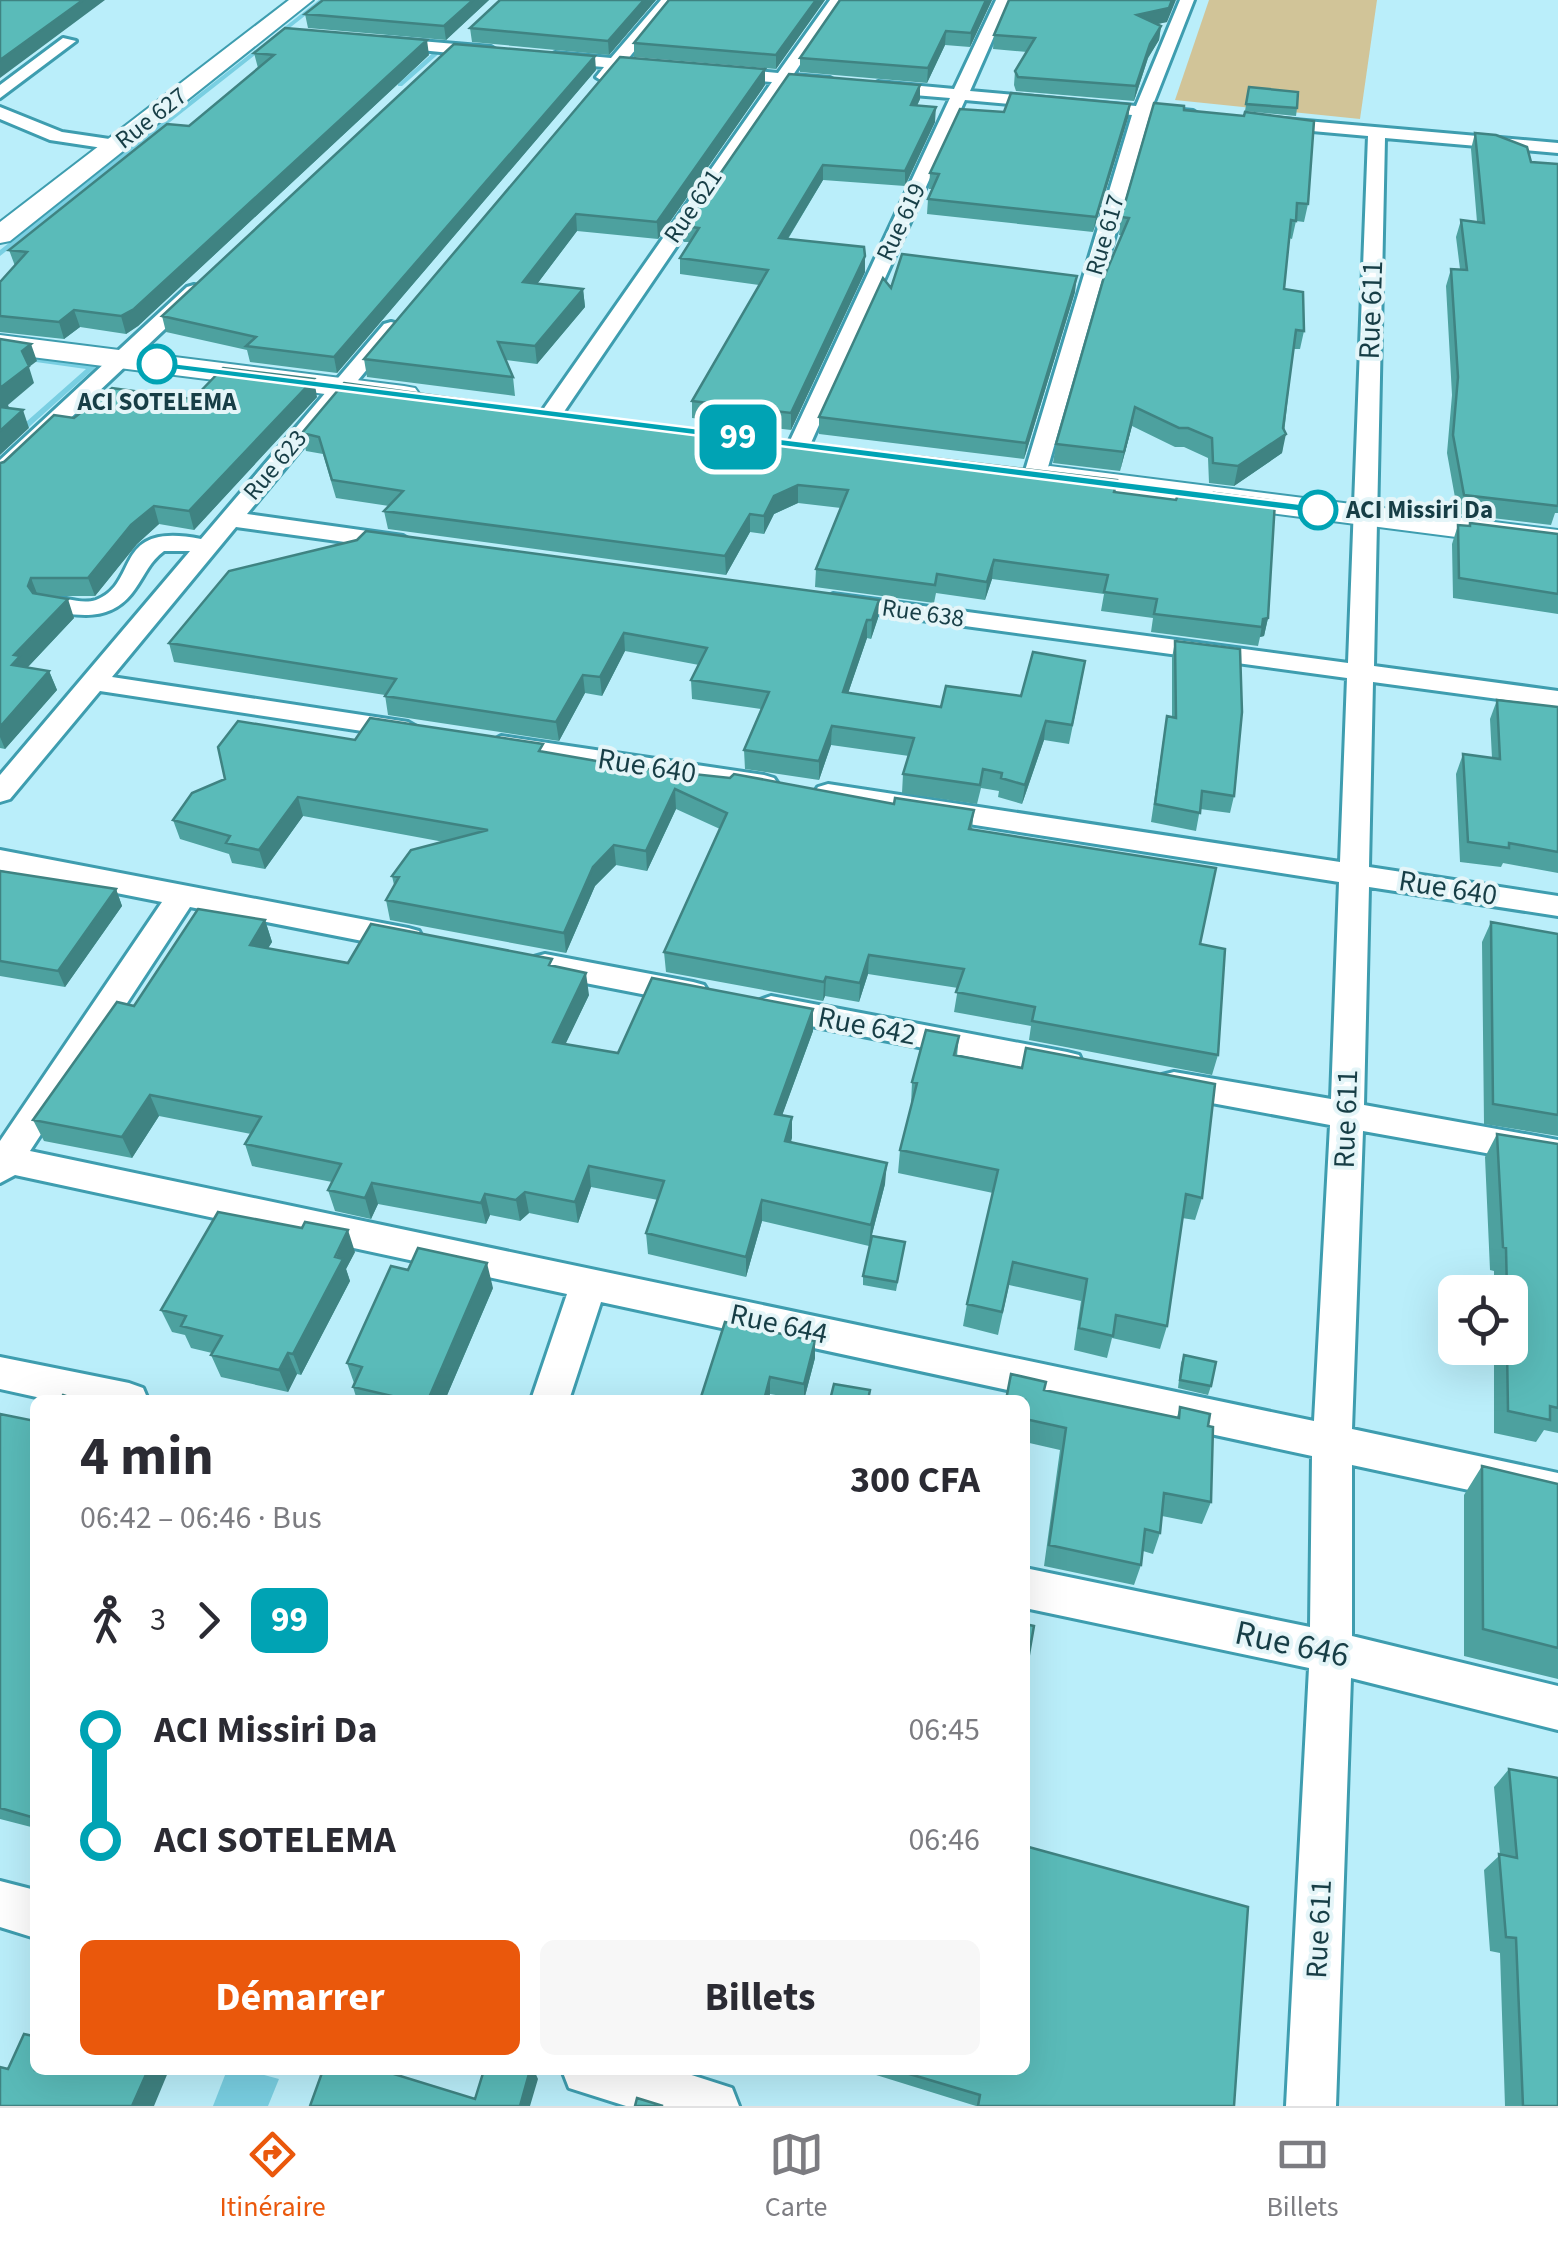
<!DOCTYPE html>
<html lang="fr">
<meta charset="utf-8">
<style>
:root{--surface:#fff;--page:#f7f7f7;--text:#2b2b33;--muted:#7c7c81;--line:#e1e1e2;--accent:#ea580c}
body{margin:0;font-family:"Source Sans 3",sans-serif;background:var(--page);color:var(--text);height:100vh;display:flex;flex-direction:column;font-size:38px;white-space:nowrap}
*{box-sizing:border-box;margin:0}
p{font-size:32px;color:var(--muted)}
.icon{flex:none;width:55px;height:55px;fill:none;stroke:currentColor;stroke-width:2;stroke-linecap:round;stroke-linejoin:round}
.map{position:relative;flex:1;overflow:hidden}
.drawer{position:absolute;left:30px;top:1395px;width:1000px;height:680px;display:flex;flex-direction:column;background:var(--surface);border-radius:15px;box-shadow:0 10px 40px #0002}
.drawer>*{flex:none}
.badge{padding:0 20px;border-radius:15px;font-size:35px;line-height:65px}
.tools{position:absolute;left:1438px;top:1275px;display:grid;gap:20px}
.tools a{display:grid;place-items:center;width:90px;height:90px;border-radius:15px;background:var(--surface);box-shadow:0 10px 40px #0002;font-size:50px}
.map>.badge{position:absolute;translate:-50% -50%;box-shadow:0 0 0 5px #fff}
.legs{display:flex;align-items:center;gap:15px;height:110px;padding:0 50px;font-size:32px}
.legs p{margin-inline-start:auto}
.head{display:flex;align-items:center;justify-content:space-between;height:170px;padding:0 50px}
h1{font-size:55px;font-weight:700;line-height:75px}
.button{display:flex;gap:20px;margin-top:auto;padding:20px 50px}
.button a{flex:1;height:115px;border-radius:15px;background:var(--accent);color:#fff;font-size:40px;font-weight:700;line-height:115px;text-align:center}
.button a+a{background:var(--page);color:var(--text)}
ul{padding:0 50px;list-style:none}
li{display:flex;align-items:center;gap:35px;height:110px;font-size:38px}
li i{display:grid;place-items:center;width:15px;height:100%;margin:0 12px;background:currentColor}
li i::after{content:'';width:25px;height:25px;margin:-12px;border:8px solid;border-radius:50%;background:var(--surface)}
li p{margin-inline-start:auto}
li:first-child i{background:linear-gradient(#0000 50%,currentColor 0)}
li:last-child i{background:linear-gradient(currentColor 50%,#0000 0)}
.dock{display:flex;justify-content:space-around;align-items:center;height:140px;border-top:2px solid var(--line);background:var(--surface);font-size:28px;color:var(--muted)}
.dock a{display:grid;justify-items:center;gap:5px}
.dock .active{color:var(--accent)}
.map>svg:first-child{display:block}
</style>
<div class="map">
<svg width="1558" height="2106" viewBox="0 0 1558 2106">
<rect width="100%" height="100%" fill="#baeefa"/>
<!-- green -->
<path fill="#d1c498" d="M1209,0H1377L1360,119L1175,100Z"/>
<!-- water -->
<path fill="#79cfe2" d="M227,2070H246L279,2079L268,2106H213Z"/>
<g fill="none" stroke-linecap="round" stroke-linejoin="round">
<!-- stream -->
<path fill="#79cfe2" fill-rule="evenodd" d="M319,0H325L0,256V250Z
M430,47L443,50L402,86H398V84L435,51L428,50Z
M0,353L92,365L96,367L0,453V445L86,369L0,357Z"/>
<!-- street casing -->
<g stroke="#3e9daf" stroke-width="6">
<path id="street" d="M661,0H676L627,60L661,64V70L620,69L604,82L596,77L604,67L555,63L547,58L555,53L611,58Z
M830,0H844L793,75L830,78L838,83L830,88L787,84L559,419H543L540,414L772,82L724,78L716,73L724,68L778,73Z
M996,0H1010L970,91L1136,106L1180,0H1194L1152,107L1193,111L1201,116L1193,121L1149,117L1046,474L1035,481L1024,474L1132,115L965,100L810,445L799,452L791,450L788,445L950,98L878,92L870,87L878,82L954,89Z
M63,38L76,41L0,98V85Z
M385,38L491,47L499,52L491,57L380,46V40Z
M0,107L62,132L116,140L125,145L116,150L50,140L0,119Z
M1272,118L1558,143V153L1385,138L1374,666L1558,691V707L1373,682L1369,867L1558,896V916L1369,887L1364,1105L1558,1140V1166L1363,1131L1352,1429L1558,1473V1509L1352,1465V1636L1558,1686V1730L1351,1678L1336,2106H1286L1309,1668L1025,1608V1568L1310,1627L1312,1456L601,1302L569,1400H531L567,1294L15,1175L0,1183V1141L162,902L0,870V850L408,928L419,931L423,939L419,947L408,950L190,907L30,1151L1314,1421L1330,1125L1174,1096L1162,1093L1157,1084L1162,1075L1174,1072L1331,1099L1339,882L828,802L818,799L814,793L818,787L828,784L1340,862L1347,678L833,608L821,601L833,594L1348,663L1368,136L1266,127L1264,123Z
M194,285L201,287V295L8,477L0,479V460L187,287Z
M391,322L398,324V332L247,514L403,536L415,543L411,548L403,550L236,527L112,677L408,722L422,730L418,736L408,738L100,691L10,799L0,802V775L190,551H164C150,561 145,575 135,589C112,623 77,617 41,608L38,603L41,598C59,593 78,606 96,600C141,583 111,521 201,539L384,324Z
M501,736L764,775L774,778L778,784L774,790L764,793L491,750L487,744Z
M545,954L693,982L704,985L709,993L704,1001L693,1004L534,973L529,965L534,957Z
M771,996L1067,1052L1079,1055L1083,1064L1079,1073L1067,1076L760,1016L755,1008L760,1000Z
M0,1357L129,1383L143,1388L148,1400H50L0,1389Z
M0,1881L35,1890V1938L0,1927Z
M562,2070H676L732,2088L739,2106H626L569,2088Z"/>
</g>
<!-- secondary casing -->
<g stroke="#3e9daf" stroke-width="4">
<path id="secondary" d="M289,0H313L10,241L0,243V222Z
M0,335L404,386L415,388L420,395L415,402L404,404L0,353Z
M1050,466L1558,530V550L1038,483L1033,476L1038,469Z"/>
</g>
<!-- street -->
<use href="#street" fill="#fff" fill-rule="evenodd"/>
<!-- secondary -->
<use href="#secondary" fill="#fff" fill-rule="evenodd"/>
</g>
<!-- wall -->
<path fill="#4da19f" d="M323,0H489L446,40L308,28L305,14Z
M500,0H656L609,55L472,42L470,28Z
M825,0L776,69L634,57V43Z
M840,0H992L970,47L945,45L927,83L800,72V58Z
M1167,22L1157,24L1161,26L1159,40L1148,58L1134,101L1016,91L1014,85L1015,71L1027,52L993,49L994,35Z
M254,53L429,55L138,326L126,334L80,327L64,339L0,332V282L15,266L9,250L189,126L258,68Z
M596,70L337,373L250,362L247,350L166,332L162,316Z
M765,85L658,239L577,231L537,284L583,289L585,307L537,364L506,360L513,377L515,396L367,377L364,359Z
M920,85V99L917,106L935,122L905,186L823,180L788,239L865,272L791,430L692,418V401L759,285L680,274V258L690,242H684V226Z
M1249,87L1297,108L1296,116L1245,111Z
M1130,104L1128,118L1093,232L927,214L928,199L932,189H929L930,173L1004,112Z
M1184,110L1308,204L1304,222L1296,221L1292,239L1289,238L1284,289L1304,331L1300,349H1293L1282,453L1234,486L1209,483L1208,458L1184,447H1175L1132,426L1120,471L1053,463L1056,444L1122,235H1119L1121,217Z
M1475,133L1531,162L1558,164V513H1555L1551,525L1458,514L1447,453L1452,395L1446,286L1451,269H1460L1456,237L1461,220L1477,222L1471,149Z
M891,288L1075,292L1024,459L819,434V417Z
M317,397L194,530L159,524L137,544L95,596H50L74,618L28,667L49,671L57,690L5,749L0,748V463L74,418L193,399Z
M582,416L1117,480L1115,492L1176,500L1212,501L1214,493L1268,618L1264,636L1260,637L1258,646L1151,632L1153,618L1101,611L1104,594L992,579L985,600L936,593L934,603L815,587L816,569L841,508L798,503L774,514L764,534L750,532L726,575L388,529L384,511L389,506L336,498L323,454L306,451L302,433Z
M1470,523L1558,534V614L1453,598L1452,544L1458,525L1468,526Z
M878,618L871,639L867,638L848,693L941,707L1021,696L1082,680L1069,744L1044,740L1022,804L998,797L999,791L981,788L977,804L902,793L903,774L909,756L831,745L819,780L745,769L744,750L761,709L692,699L691,680L699,665L625,651L602,696L585,693L559,741L388,715L385,695L174,662L169,643Z
M1175,641L1234,796L1230,813L1200,809L1196,831L1151,822L1164,734L1167,716L1172,717V658Z
M1497,700L1558,707V873L1503,863L1501,867L1460,862L1456,774L1463,754L1492,758L1490,719Z
M355,740L544,752L637,768L894,804L974,810L972,829L1200,944L1218,1055L1212,1075L1029,1040L1031,1026L954,1012L958,988L868,974L859,1002L825,996L823,1001L666,972L664,952L720,829L676,809L647,871L616,865L595,886L566,953L390,920L386,900L394,885L392,876L444,842L303,816L265,869L232,863L229,854L180,839L173,820Z
M0,871L116,889L122,906L65,987L0,976Z
M265,920L272,942L268,948L348,963L553,966L589,995L565,1044L618,1053L813,1009V1031L782,1115L792,1117L791,1143L885,1184L869,1246L762,1221L746,1277L648,1254L646,1233L658,1200L591,1187L578,1223L529,1213L520,1221L490,1215L486,1224L378,1204L371,1219L335,1211L328,1190L332,1182L252,1166L245,1144L251,1134L159,1116L132,1158L44,1141L33,1120L134,1006Z
M1491,922L1558,934V1136L1484,1124L1482,942Z
M959,1036L957,1056L1202,1198L1195,1220L1182,1218L1167,1326L1160,1349L1112,1338L1107,1358L1074,1350L1081,1301L1009,1285L998,1335L963,1326L967,1304L993,1193L898,1173L900,1150L911,1105L912,1082Z
M1497,1134L1558,1144V1433L1544,1430L1536,1442L1494,1433V1348H1510V1292H1494V1271L1490,1270L1485,1157Z
M905,1242L896,1291L863,1285V1276Z
M355,1252L346,1269L350,1281L301,1375L297,1374L288,1392L221,1377L211,1355L212,1353L191,1348L185,1335L172,1332L161,1310Z
M493,1288L445,1400H357L353,1387L354,1383L347,1363Z
M815,1341V1358L804,1400L770,1394L768,1400H700Z
M1184,1355L1211,1386L1208,1395L1178,1388L1181,1363Z
M1044,1390L1177,1417L1180,1407L1208,1426L1211,1502L1202,1524L1162,1516L1160,1533L1153,1554L1143,1551L1141,1565L1134,1585L1044,1566L1060,1450L1025,1442V1400Z
M0,1414L35,1421V1828L0,1819Z
M1482,1466L1558,1484V1679L1464,1656V1495Z
M1509,1769L1558,2106H1505L1500,1953L1490,1951L1484,1870L1500,1855L1494,1787Z
M860,2070H1025L1234,2106H976Z"/>
<!-- shaded-wall -->
<path fill="#3f8382" d="M83,0H105L0,78V60Z
M473,0H489L446,40L444,26Z
M644,0H656L609,55L608,41Z
M816,0H825L776,69V55Z
M986,0H992L970,47L971,33Z
M1172,0H1176L1167,22L1135,29L1137,15Z
M1161,26L1159,40L1148,58L1134,101L1136,86L1150,44Z
M946,31L945,45L927,83L928,68Z
M427,40L429,55L138,326L126,334L121,316Z
M595,56L596,70L337,373L334,357Z
M765,69V85L658,239L657,222Z
M920,85V99L910,120L911,105Z
M1130,104L1128,118L1093,232L1096,217Z
M936,107L935,122L905,186V171Z
M823,165V180L779,253V238Z
M576,214L577,231L525,300L523,282Z
M865,256V272L791,430V413Z
M1077,276L1075,292L1024,459L1026,443Z
M583,289L585,307L537,364L535,346Z
M74,310L80,327L64,339L59,322Z
M31,344L37,361L29,367L34,383L8,405L10,410L0,419V388L22,351Z
M314,379L317,397L194,530L189,511Z
M1135,407L1132,426L1120,471L1124,452Z
M23,410L29,428L0,455V431Z
M1286,434L1282,453L1234,486L1238,466Z
M798,485V503L774,514L764,534V516L774,496Z
M154,506L159,524L137,544L95,596L88,578L131,525Z
M750,514V532L726,575L725,556Z
M994,560L992,579L985,600L987,582Z
M31,578L38,596L35,605L28,586Z
M68,599L74,618L25,670L12,665L14,655Z
M879,600L878,618L871,639L872,620Z
M1268,618L1264,636L1260,637L1263,619Z
M867,620V638L842,711L843,692Z
M624,633L625,651L602,696L600,677Z
M49,671L57,690L5,749L0,737V727Z
M583,675L585,693L559,741L556,722Z
M1046,721L1044,740L1022,804L1025,785Z
M832,726L831,745L819,780V761Z
M675,789L676,809L647,871L646,851Z
M298,797L303,816L265,869L259,850Z
M614,845L616,865L595,886L566,953L564,933L593,867Z
M116,889L122,906L65,987L58,971Z
M265,920L272,942L257,966L250,945Z
M869,955L868,974L859,1002L860,983Z
M586,973L589,995L556,1064L553,1042Z
M826,977L825,996L823,1001L824,982Z
M813,1009V1031L775,1135V1114Z
M150,1095L159,1116L132,1158L122,1137Z
M792,1117V1138L785,1163V1141Z
M887,1163L885,1184L869,1246L871,1225Z
M589,1166L591,1187L578,1223L575,1202Z
M372,1183L378,1204L371,1219L365,1198Z
M525,1192L529,1213L520,1221L516,1200Z
M485,1194L490,1215L486,1224L481,1203Z
M762,1200V1221L746,1277V1257Z
M348,1230L355,1252L346,1269L350,1281L301,1375L293,1354Z
M487,1263L493,1288L445,1400H428Z
M815,1341V1358L804,1400V1384Z
M288,1353L297,1374L288,1392L279,1370Z
M770,1377V1394L768,1400H764Z
M148,2070H169L154,2106H132Z
M530,2070H534L538,2079L530,2106H520Z"/>
<!-- building -->
<path fill="#5abbb9" stroke="#3f8382" stroke-width="2.5" d="M0,0H83L0,60Z
M323,0H473L444,26L305,14Z
M500,0H644L608,41L470,28Z
M669,0H816L776,55L634,43Z
M840,0H986L971,33L946,31L928,68L800,58Z
M1009,0H1172L1169,8L1137,15L1161,26L1150,44L1136,86L1018,77L1015,71L1035,38L994,35Z
M285,28L427,40L134,309L121,316L74,310L59,322L0,316V282L27,252L9,250L167,124L189,126L274,55L254,53Z
M454,44L595,56L334,357L246,346L256,337L162,316Z
M620,57L765,69L657,222L576,214L523,282L583,289L535,346L498,342L513,377L364,359Z
M789,74L920,85L911,105L936,107L905,171L823,165L779,238L864,247L865,256L791,413L692,401L768,270L680,258L699,228L684,226Z
M1249,87L1298,92L1297,108L1246,104Z
M1011,93L1130,104L1096,217L928,199L939,174L930,173L960,109L1004,112Z
M1154,103L1184,106V110L1244,116L1245,112L1314,121L1308,204L1297,203L1296,221L1291,220L1284,289L1303,292L1304,331L1296,330L1283,428L1286,434L1238,466L1213,463L1212,438L1188,428H1179L1135,407L1124,452L1056,444L1104,277L1129,218L1121,217Z
M1475,133L1496,135L1527,147L1531,162L1558,164V506L1464,495L1453,435L1458,377L1451,269L1467,270L1461,220L1484,223Z
M902,254L1077,276L1026,443L819,417L883,278L891,288Z
M0,339L31,344L22,351L29,366L0,388Z
M223,368L314,379L189,511L154,506L131,525L88,578H31L28,586L33,593L68,599L14,655L20,656L12,665L49,671L0,727V463L4,462L54,415L74,418L112,388L193,399Z
M344,383L582,416L1117,480L1114,492L1176,500L1178,495L1214,501V493L1275,501L1268,618L1263,619L1262,627L1154,614L1157,599L1104,592L1108,575L994,560L987,582L937,574L935,585L816,569L848,490L798,485L774,496L764,516L750,514L725,556L384,511L403,491L332,480L319,437L302,433Z
M0,407L23,410L0,431Z
M1470,523L1558,534V594L1459,578L1458,525L1470,526Z
M366,531L879,600L872,620H867L843,692L941,707L946,686L1021,696L1033,652L1085,661L1072,725L1046,721L1025,785L1001,778L1002,773L983,769L980,785L903,774L914,738L832,726L819,761L744,750L769,692L691,680L707,648L624,633L600,677L583,675L556,722L385,696L396,679L169,643L229,571L357,540Z
M1175,641L1240,649L1242,712L1234,796L1202,791L1200,813L1155,804L1167,716L1176,718Z
M1497,700L1558,707V852L1509,843V848L1468,842L1463,754L1500,759Z
M370,718L543,744L539,751L637,768L730,778L734,774L894,804L895,798L974,810L969,829L1216,868L1200,944L1225,949L1218,1055L1032,1021L1035,1007L956,992L964,969L869,955L860,983L826,977L824,982L664,952L727,813L675,789L646,851L614,845L593,867L564,933L386,900L399,877L392,876L411,850L488,830L298,797L259,850L226,843L230,836L173,820L192,793L225,779L218,747L238,721L355,740Z
M0,871L116,889L58,971L0,961Z
M198,909L265,920L250,945L348,963L371,924L552,959L549,965L586,973L553,1042L618,1053L652,978L813,1009L775,1114L792,1117L785,1141L887,1163L871,1225L762,1200L746,1257L646,1233L664,1181L589,1166L575,1202L525,1192L516,1200L485,1194L481,1203L372,1183L365,1198L328,1190L341,1164L245,1144L261,1117L150,1095L122,1137L33,1120L117,1002L134,1006Z
M1491,922L1558,934V1115L1493,1104Z
M926,1030L959,1036L954,1055L1022,1068L1026,1048L1215,1084L1202,1198L1186,1194L1167,1326L1116,1315L1113,1336L1079,1328L1087,1279L1013,1262L1002,1312L967,1304L998,1170L900,1150L917,1083L912,1082Z
M1497,1134L1558,1144V1408L1550,1406V1420L1508,1411L1507,1348H1510V1292H1507L1506,1248L1503,1247Z
M218,1212L302,1228L305,1222L348,1230L335,1257L343,1259L293,1354L288,1353L279,1370L211,1355L222,1336L181,1326L186,1316L161,1310Z
M872,1236L905,1242L897,1282L863,1276Z
M418,1248L487,1263L428,1400H409L353,1387L362,1367L347,1363L391,1266L408,1270Z
M725,1322L815,1341L804,1384L770,1377L764,1400H700Z
M1184,1355L1216,1362L1211,1386L1180,1380Z
M1011,1374L1046,1382L1044,1390L1179,1418L1180,1407L1210,1414L1208,1426L1213,1427L1211,1502L1164,1493L1160,1533L1145,1529L1141,1565L1049,1545L1066,1428L1025,1419V1400H1006Z
M834,1384L870,1390L868,1400H830Z
M63,1395L77,1400H60Z
M0,1414L35,1421V1818L0,1808Z
M1482,1466L1558,1484V1648L1483,1629Z
M1025,1624L1034,1626L1025,1677Z
M1509,1769L1558,1778V2106H1523L1516,1938L1506,1937L1499,1854L1517,1858Z
M1025,1846L1248,1907L1234,2106H978L980,2095L896,2070H1025Z
M35,2032V2070H148L132,2106H0V2067L8,2069L24,2034L33,2036Z
M323,2070H381L475,2099L484,2070H530L520,2106H310Z
M637,2098L663,2106H635Z"/>
<!-- line-1 -->
<path fill="#00a3b4" stroke="#fff" stroke-width="2.5" d="M157,361L1318,506L1325,510L1318,514L153,367V362Z"/>
<!-- markers -->
<g fill="#fff" stroke="#00a3b4" stroke-width="5">
<circle cx="157" cy="364" r="18"/>
<circle cx="1318" cy="510" r="18"/>
</g>
<g text-anchor="middle" dominant-baseline="central" stroke-width="8" stroke-linejoin="round" paint-order="stroke">
<!-- far-street labels -->
<g font-size="25" fill="#173e46" stroke="#e4f5f8">
<text transform="translate(151 118) rotate(-38)">Rue 627</text>
<text transform="translate(693 206) rotate(-56)">Rue 621</text>
<text transform="translate(901 222) rotate(-65)">Rue 619</text>
<text transform="translate(1105 235) rotate(-74)">Rue 617</text>
<text transform="translate(275 465) rotate(-50)">Rue 623</text>
<text transform="translate(923 613) rotate(8)">Rue 638</text>
</g>
<!-- far-stop labels -->
<g font-size="25" font-weight="bold" fill="#173e46" stroke="#e4f5f8">
<text x="157" y="402">ACI SOTELEMA</text>
<text x="1346" y="510" text-anchor="start">ACI Missiri Da</text>
</g>
<!-- street labels -->
<g font-size="30" fill="#173e46" stroke="#e4f5f8">
<text transform="translate(1371 310) rotate(-88)">Rue 611</text>
<text transform="translate(647 766) rotate(9)">Rue 640</text>
<text transform="translate(1448 888) rotate(9)">Rue 640</text>
<text transform="translate(867 1026) rotate(11)">Rue 642</text>
<text transform="translate(1346 1119) rotate(-88)">Rue 611</text>
<text transform="translate(779 1324) rotate(12)">Rue 644</text>
<text transform="translate(1319 1929) rotate(-87)">Rue 611</text>
</g>
<!-- near-street labels -->
<g font-size="35" fill="#173e46" stroke="#e4f5f8">
<text transform="translate(1292 1644) rotate(12)">Rue 646</text>
</g>
</g>
</svg>
<div class="tools">
<a><svg class="icon" aria-label="locate" viewBox="0 0 24 24"><circle cx="12" cy="12" r="6"/><path d="M12 2v4M12 18v4M2 12h4M18 12h4"/></svg></a>
</div>
<b class="badge" style="left:738px;top:437px;background:#00a3b4;color:#fff">99</b>
<section class="drawer">
<div class="head"><div><h1>4 min</h1><p>06:42 – 06:46 · Bus</p></div><b>300 CFA</b></div>
<div class="legs"><svg class="icon" aria-label="walk" viewBox="0 0 24 24"><circle cx="13" cy="4" r="2"/><path d="M13 8l-2 6 4 7M11 14l-3 7M7 12l3-4h3l4 4"/></svg>3<svg class="icon" aria-label="forward" viewBox="0 0 24 24"><path d="M9 5l7 7-7 7"/></svg><b class="badge" style="background:#00a3b4;color:#fff">99</b></div>
<ul>
<li><i style="color:#00a3b4"></i><b>ACI Missiri Da</b><p>06:45</p></li>
<li><i style="color:#00a3b4"></i><b>ACI SOTELEMA</b><p>06:46</p></li>
</ul>
<div class="button"><a>Démarrer</a><a>Billets</a></div>
</section>
</div>
<nav class="dock">
<a class="active"><svg class="icon" aria-label="directions" viewBox="0 0 24 24"><path d="M12 3l9 9-9 9-9-9zM9 14v-3h6M13 9l2 2-2 2"/></svg>Itinéraire</a>
<a><svg class="icon" aria-label="map" viewBox="0 0 24 24"><path d="M3 6l6-2 6 2 6-2v14l-6 2-6-2-6 2zM9 4v14M15 6v14"/></svg>Carte</a>
<a><svg class="icon" aria-label="tickets" viewBox="0 0 24 24"><path d="M3 7h18v10H3zM15 7v10"/></svg>Billets</a>
</nav>
